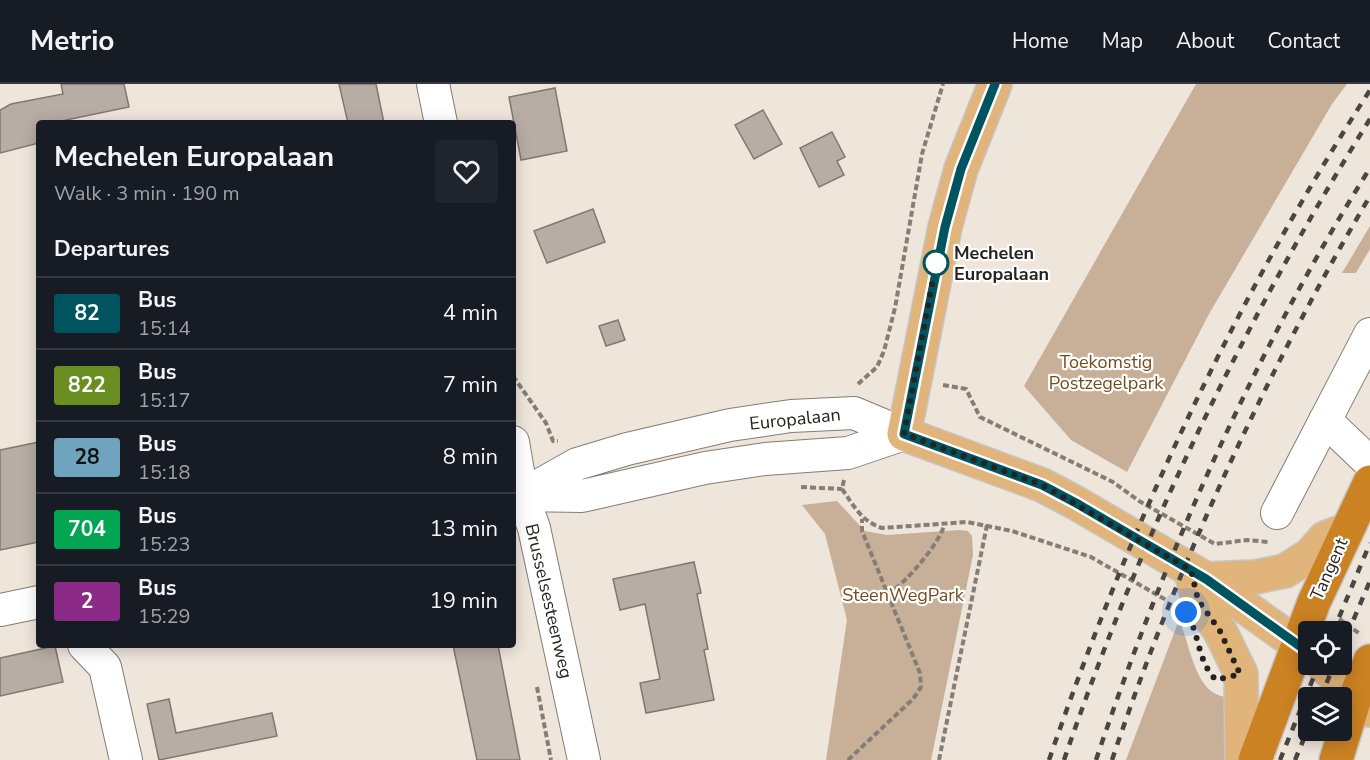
<!DOCTYPE html>
<meta charset="utf-8">
<style>
:root{--surface:#171b24;--page:#20242c;--text:#f1f3f6;--muted:#9ea1a6;--line:#363941}
body{margin:0;font-family:"Nunito Sans",sans-serif;background:var(--page);color:var(--text);height:100vh;display:flex;flex-direction:column;font-size:22px;white-space:nowrap}
*{box-sizing:border-box;margin:0}
p{font-size:20px;color:var(--muted)}
.icon{flex:none;width:33px;height:33px;fill:none;stroke:currentColor;stroke-width:2;stroke-linecap:round;stroke-linejoin:round}
.map{position:relative;flex:1;overflow:hidden}
.details{position:absolute;left:36px;top:36px;width:480px;height:528px;display:flex;flex-direction:column;background:var(--surface);border-radius:6px;box-shadow:0 3px 15px #0003}
.details>*{flex:none}
.badge{padding:0 12px;border-radius:4px;font-size:21px;line-height:39px}
.fabs{position:absolute;left:1298px;top:537px;display:grid;gap:12px}
.fabs a{display:grid;place-items:center;width:54px;height:54px;border-radius:6px;background:var(--surface);box-shadow:0 3px 15px #0003;font-size:30px}
.you{position:absolute;width:30px;height:30px;margin:-15px;border:4px solid #fff;border-radius:50%;background:#1a73e8;box-shadow:0 0 0 9px #1a73e833}
.map>.badge{position:absolute;translate:-50% -50%;box-shadow:0 0 0 3px #fff}
h2{padding:0 18px;font-size:22px;line-height:54px}
.round{display:grid;place-items:center;flex:none;width:63px;height:63px;border-radius:6px;background:var(--page)}
.head{display:flex;align-items:center;justify-content:space-between;height:102px;padding:0 18px}
h1{font-size:28px;font-weight:700;line-height:45px}
ul{padding:0;list-style:none}
li{display:flex;align-items:center;gap:18px;height:72px;padding:0 18px;border-top:2px solid var(--line)}
li div{flex:1}
li b{display:block;font-size:22px}
li em{font-style:normal}
li .badge{min-width:66px;font-weight:700;text-align:center}
header{display:flex;align-items:center;gap:36px;box-sizing:border-box;height:84px;padding:0 30px;background:var(--surface);border-bottom:2px solid var(--line)}
header strong{font-size:28px}
nav{display:flex;gap:33px;margin-inline-start:auto;font-size:21px}
.map>svg:first-child{display:block}
</style>
<header>
<strong>Metrio</strong>
<nav><a>Home</a><a>Map</a><a>About</a><a>Contact</a></nav>
</header>
<div class="map">
<svg width="1370" height="676" viewBox="0 0 1370 676">
<rect width="100%" height="100%" fill="#eee5db"/>
<!-- green -->
<path fill="#c8af97" d="M1196,0H1347L1332,20L1209,230L1127,388L1071,356L1024,302Z
M1370,142V165L1356,189H1342Z
M837,417L865,447L887,451L959,446L968,447L972,452L973,471L931,676H826L847,536L825,450L802,421Z
M1179,536C1191,561 1195,616 1232,613L1230,676H1126Z"/>
<!-- building -->
<path fill="#b7ada4" stroke="#81786f" stroke-width="1.5" d="M61,0H124L129,23L52,39H39V59L0,69V26L11,20L63,10Z
M339,0H376L384,39H348Z
M555,4L567,67L521,76L509,13Z
M763,26L782,60L754,75L735,41Z
M832,48L845,73L837,77L844,91L819,103L800,64Z
M593,125L605,158L547,179L534,147Z
M618,236L625,256L606,262L599,242Z
M39,358V458L0,466V366Z
M694,478L701,509L697,510L708,565L704,566L714,616L646,629L640,599L660,595L645,520L620,526L613,495Z
M453,561H498L520,676H477Z
M55,562L63,598L0,612V574Z
M169,615L176,649L272,629L277,652L159,676L147,620Z"/>
<g fill="none" stroke-linecap="round" stroke-linejoin="round">
<!-- minor casing -->
<g stroke="#857c74" stroke-width="34">
<path id="minor" d="M433,0L441,39
M1325,336L1370,379
M513,358L522,411L534,444L584,676
M522,411L577,380L627,365L730,341L791,332L854,329L904,350
M522,411L582,412L705,384L765,375L848,369L904,350
M1277,429L1370,250
M0,526L39,518
M84,561L105,583L126,676"/>
</g>
<!-- major casing -->
<g stroke="#c7c6c5" stroke-width="36">
<path id="major" d="M995,0L961,85L945,143L904,350L1042,401L1076,419L1206,495L1308,568
M1191,487L1198,516L1220,547L1241,590L1242,676
M1206,495L1255,493L1285,487L1310,471L1325,454L1347,446
M1322,580L1370,626"/>
</g>
<!-- highway casing -->
<g stroke="#c7c6c5" stroke-width="36">
<path id="highway" d="M1255,676L1314,518L1370,398
M1336,676L1356,611L1370,577"/>
</g>
<!-- path -->
<path stroke="#847e77" stroke-width="4" stroke-dasharray="6 3" stroke-linecap="butt" d="M513,292L546,339L553,357H558
M858,300L877,283L884,267L895,224L922,70L943,0
M943,301L966,305L980,333L1113,398L1139,417L1215,460L1247,456L1268,458
M844,396L842,405C854,422 861,437 882,444L967,438L1012,447L1091,473L1168,517
M801,403L842,405
M888,510C905,500 942,457 945,438
M1339,535L1360,550
M537,603L551,676
M848,676L913,615L921,603L920,589L862,447V435
M939,676L987,441"/>
<!-- minor -->
<use href="#minor" stroke="#fff" stroke-width="32"/>
<!-- major -->
<use href="#major" stroke="#e0b47b" stroke-width="33"/>
<!-- highway -->
<use href="#highway" stroke="#cb8223" stroke-width="33"/>
<!-- rail -->
<path stroke="#4a4641" stroke-width="4.5" stroke-dasharray="8 8" stroke-linecap="butt" d="M1333,548L1370,459
M1341,565L1370,497
M1321,614L1334,580
M1049,676C1131,438 1234,218 1370,6
M1064,676C1141,451 1244,237 1370,35
M1096,676C1165,471 1255,267 1370,84
M1112,676C1178,480 1265,290 1370,112
M1280,676L1319,580
M1295,676L1308,645"/>
</g>
<g fill="none" stroke-linecap="round" stroke-linejoin="round">
<!-- line casing -->
<g stroke="#fff" stroke-width="14">
<path id="line" d="M995,0L961,85L945,143L904,350L1042,401L1076,419L1206,495L1308,568"/>
</g>
<!-- line -->
<use href="#line" stroke="#005460" stroke-width="9"/>
<!-- walk -->
<path stroke="#26221f" stroke-width="6" stroke-dasharray="0 10.8" d="M936,179L904,350L1042,401L1191,486L1198,516L1220,547L1240,590L1216,596C1197,577 1200,550 1186,528"/>
</g>
<!-- markers -->
<circle fill="#fff" stroke="#005460" stroke-width="3" cx="936" cy="179" r="12"/>
<g text-anchor="middle" dominant-baseline="central" stroke-width="4.5" stroke-linejoin="round" paint-order="stroke">
<!-- stop labels -->
<g font-size="18" font-weight="bold" fill="#26221f" stroke="#fff" text-anchor="start">
<text x="954" y="169">Mechelen<tspan x="954" dy="21">Europalaan</tspan></text>
</g>
<!-- park labels -->
<g font-size="18" fill="#744c1c" stroke="#fff">
<text x="1106" y="278">Toekomstig<tspan x="1106" dy="21">Postzegelpark</tspan></text>
<text x="903" y="511">SteenWegPark</text>
</g>
<!-- street labels -->
<g font-size="18" fill="#26221f" stroke="#fff">
<text transform="translate(795 335) rotate(-6)">Europalaan</text>
<text transform="translate(1329 485) rotate(-66)">Tangent</text>
<text transform="translate(549 517) rotate(77)">Brusselsesteenweg</text>
</g>
</g>
</svg>
<div class="fabs">
<a><svg class="icon" aria-label="locate" viewBox="0 0 24 24"><circle cx="12" cy="12" r="6"/><path d="M12 2v4M12 18v4M2 12h4M18 12h4"/></svg></a>
<a><svg class="icon" aria-label="layers" viewBox="0 0 24 24"><path d="M12 4l9 5-9 5-9-5zM3 14l9 5 9-5"/></svg></a>
</div>
<div class="you" style="left:1186px;top:528px"></div>
<section class="details">
<div class="head"><div><h1>Mechelen Europalaan</h1><p>Walk · 3 min · 190 m</p></div><a class="round"><svg class="icon" aria-label="heart" viewBox="0 0 24 24"><path d="M12 20l-8-8c-3-5 5-10 8-4 3-6 11-1 8 4z"/></svg></a></div>
<h2>Departures</h2>
<ul>
<li><span class="badge" style="background:#005460;color:#fff">82</span><div><b>Bus</b><p>15:14</p></div><em>4 min</em></li>
<li><span class="badge" style="background:#6b8e23;color:#fff">822</span><div><b>Bus</b><p>15:17</p></div><em>7 min</em></li>
<li><span class="badge" style="background:#70a3bd;color:#111">28</span><div><b>Bus</b><p>15:18</p></div><em>8 min</em></li>
<li><span class="badge" style="background:#00a651;color:#fff">704</span><div><b>Bus</b><p>15:23</p></div><em>13 min</em></li>
<li><span class="badge" style="background:#8c2b87;color:#fff">2</span><div><b>Bus</b><p>15:29</p></div><em>19 min</em></li>
</ul>
</section>
</div>
